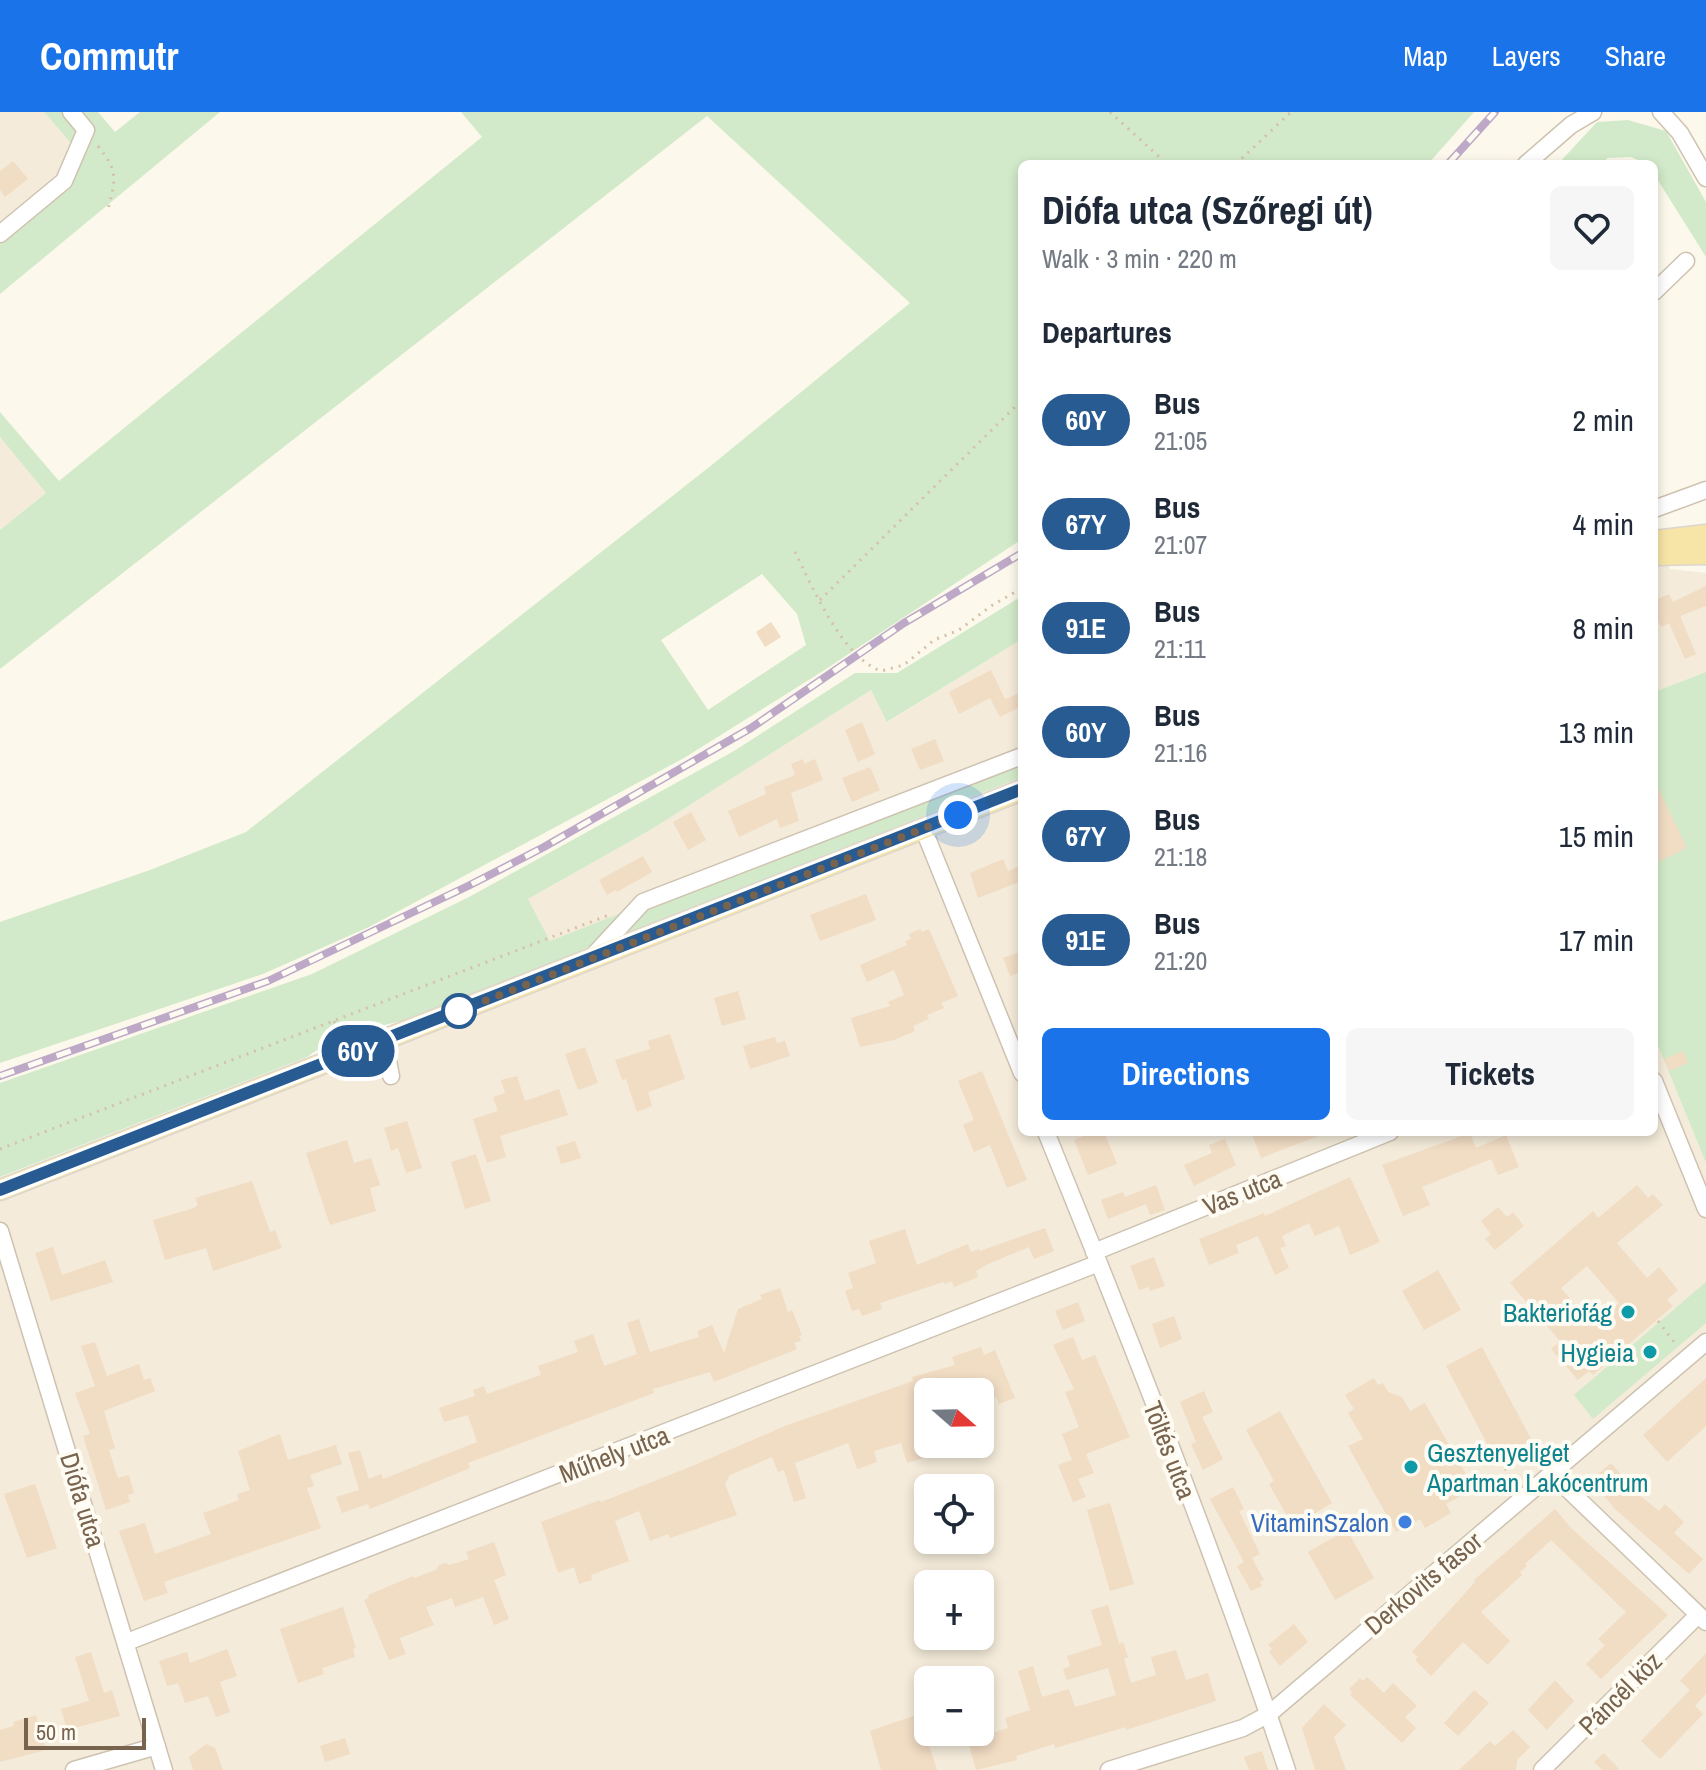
<!DOCTYPE html>
<meta charset="utf-8">
<style>
:root{--surface:#fff;--page:#f6f6f7;--text:#1f2937;--muted:#747a83;--accent:#1a73e8}
body{margin:0;font-family:"Archivo Narrow",sans-serif;background:var(--page);color:var(--text);height:100vh;display:flex;flex-direction:column;font-size:30px;white-space:nowrap}
*{box-sizing:border-box;margin:0}
p{font-size:26px;color:var(--muted)}
.icon{flex:none;width:44px;height:44px;fill:none;stroke:currentColor;stroke-width:2;stroke-linecap:round;stroke-linejoin:round}
.map{position:relative;flex:1;overflow:hidden}
.details{position:absolute;left:1018px;top:48px;width:640px;height:976px;display:flex;flex-direction:column;background:var(--surface);border-radius:12px;box-shadow:0 4px 12px #0003}
.details>*{flex:none}
.badge{padding:0 16px;border-radius:26px;font-size:28px;line-height:52px}
.needle{width:52px;rotate:110deg}
.fabs{position:absolute;left:914px;top:1266px;display:grid;gap:16px}
.fabs a{display:grid;place-items:center;width:80px;height:80px;border-radius:12px;background:var(--surface);box-shadow:0 4px 12px #0003;font-size:40px}
.scale{position:absolute;left:24px;bottom:20px;width:122px;box-sizing:border-box;padding-left:8px;border:4px solid #77634e;border-top:0;font-size:22px;line-height:28px;white-space:nowrap;color:#77634e;-webkit-text-stroke:6px #fefbf2;paint-order:stroke}
.you{position:absolute;width:40px;height:40px;margin:-20px;border:6px solid #fff;border-radius:50%;background:#1a73e8;box-shadow:0 0 0 12px #1a73e833}
.map>.badge{position:absolute;translate:-50% -50%;box-shadow:0 0 0 4px #fff}
h2{padding:0 24px;font-size:30px;line-height:72px}
.round{display:grid;place-items:center;flex:none;width:84px;height:84px;border-radius:12px;background:var(--page)}
.head{display:flex;align-items:center;justify-content:space-between;height:136px;padding:0 24px}
h1{font-size:38px;font-weight:700;line-height:60px}
.cta{display:flex;gap:16px;margin-top:auto;padding:16px 24px}
.cta a{flex:1;height:92px;border-radius:12px;background:var(--accent);color:#fff;font-size:32px;font-weight:700;line-height:92px;text-align:center}
.cta a+a{background:var(--page);color:var(--text)}
ul{padding:0;list-style:none}
li{display:flex;align-items:center;gap:24px;height:104px;padding:0 24px}
li div{flex:1}
li b{display:block;font-size:30px}
li em{font-style:normal}
li .badge{min-width:88px;font-weight:700;text-align:center}
header{display:flex;align-items:center;gap:48px;box-sizing:border-box;height:112px;padding:0 40px;background:var(--accent);color:#fff}
header strong{font-size:38px}
nav{display:flex;gap:44px;margin-inline-start:auto;font-size:28px}
.map>svg:first-child{display:block}
</style>
<header>
<strong>Commutr</strong>
<nav><a>Map</a><a>Layers</a><a>Share</a></nav>
</header>
<div class="map">
<svg width="1706" height="1658" viewBox="0 0 1706 1658">
<rect width="100%" height="100%" fill="#fcf8eb"/>
<!-- residential -->
<path fill="#f4ebda" fill-rule="evenodd" d="M0,0H44L76,37L49,74L0,114Z
M0,325L46,381L0,418Z
M1654,424L1670,457L1706,461V560L1654,580Z
M1022,527V1020H1654V924L1706,1051V1658H0V1088L564,868L550,829L528,787L652,717L871,578L888,610ZM928,1280H980V1332H928ZM928,1376H980V1428H928ZM928,1472H980V1524H928ZM928,1568H980V1620H928Z"/>
<!-- green -->
<path fill="#d2eac9" fill-rule="evenodd" d="M44,0H98L115,20L140,0H220L0,182V114L49,74L76,37Z
M461,0H1474L1428,52H1022V427L823,559L684,646L369,815L263,862L0,951V810L150,758L246,720L713,352L910,191L707,4L0,557V418L46,381L0,325V300L59,369L482,25ZM762,462L797,502L806,533L708,598L661,528Z
M1628,8L1666,19L1706,90V145L1654,62V52H1647L1631,45L1608,46L1600,52H1558L1597,10Z
M1022,484V527L887,610L871,578L652,717L528,787L550,829L629,798L601,831L402,909C370,916 333,926 307,945L0,1065V971L312,862L469,785L734,639L855,561H897Z
M1706,560V1051L1654,924V580Z
M1022,650V665L622,824L645,793Z
M1706,1170V1211L1593,1307L1574,1283Z"/>
<!-- building -->
<path fill="#f1dcc4" fill-rule="evenodd" d="M13,49L28,67L5,85L0,78V59Z
M1706,474V494L1680,504L1696,542L1685,547L1669,511L1661,515L1654,501V489L1669,482L1673,490Z
M771,510L781,525L765,535L756,520Z
M991,558L1005,587L1022,580V594L1000,605L990,586L959,602L949,580Z
M862,610L875,642L858,650L845,618Z
M935,627L944,649L920,658L911,637Z
M803,647L804,652L815,647L823,668L791,681L799,709L780,716L777,707L739,725L728,699L766,682L764,675L795,663L791,652Z
M870,655L880,678L852,690L842,666Z
M1654,667L1687,736L1654,752Z
M691,700L706,728L688,738L673,710Z
M643,744L652,760L617,780L616,778L607,783L599,768Z
M1003,747L1008,759L1022,753V769L978,786L970,761Z
M866,782L876,808L820,829L810,803Z
M920,817L922,820L929,817L958,884L941,891L944,896L927,903L929,907L913,914L915,919L894,928L860,935L851,906L890,894L888,890L904,883L894,858L867,870L860,853L907,833L905,829L911,827L909,822Z
M1019,840L1022,859L1010,864L1003,846Z
M738,879L746,907L722,914L714,886Z
M670,922L685,967L648,980L652,994L637,1000L626,967L622,968L615,948L650,937L648,929Z
M775,925L777,931L785,929L790,944L750,957L743,934Z
M585,935L598,971L578,978L565,942Z
M1683,939L1688,951L1669,959L1664,947Z
M982,959L1027,1068L1007,1076L990,1033L974,1040L963,1013L974,1008L958,969Z
M517,964L525,989L559,977L568,1003L500,1024L506,1045L487,1051L473,1007L498,999L493,985L505,981L501,968Z
M407,1009L422,1056L406,1061L398,1036L391,1039L384,1016Z
M1093,1020H1104L1117,1052L1088,1063L1074,1028Z
M1251,1020H1326V1021L1261,1046Z
M1470,1021L1476,1036L1506,1023L1519,1055L1498,1063L1491,1047L1422,1075L1430,1093L1403,1104L1382,1053Z
M1225,1027L1236,1053L1194,1074L1184,1053L1212,1041L1209,1033Z
M347,1028L354,1051L371,1046L380,1073L370,1076L376,1099L330,1113L306,1041Z
M575,1029L581,1046L561,1052L556,1035Z
M476,1042L491,1089L465,1097L451,1050Z
M1350,1065L1380,1130L1350,1143L1339,1114L1315,1124L1309,1111L1282,1124L1286,1134L1280,1136L1289,1156L1275,1163L1258,1124L1236,1133L1239,1141L1209,1153L1199,1127L1264,1101L1265,1104Z
M252,1069L270,1120L275,1118L282,1136L213,1159L206,1136L165,1148L153,1108L194,1096L198,1093L195,1086Z
M1156,1073L1165,1098L1150,1103L1146,1092L1108,1107L1101,1088L1123,1080L1125,1085Z
M1637,1073L1648,1086L1653,1082L1663,1093L1617,1131L1647,1166L1659,1155L1678,1178L1667,1188L1673,1194L1593,1263L1589,1259L1578,1268L1551,1237L1560,1229L1510,1171L1593,1099L1598,1106ZM1587,1154L1619,1191L1593,1214L1561,1176Z
M1498,1095L1507,1105L1513,1100L1524,1114L1495,1138L1485,1127L1491,1122L1481,1109Z
M1045,1116L1054,1139L1034,1147L1029,1135L986,1153L976,1159L978,1165L954,1175L952,1169L945,1172L943,1170L880,1191L882,1197L862,1204L859,1197L852,1199L845,1179L853,1176L848,1161L876,1151L869,1129L905,1117L917,1153L968,1132L971,1140L979,1137L980,1139Z
M53,1135L62,1163L105,1148L113,1170L51,1189L35,1141Z
M1154,1145L1165,1174L1150,1179L1149,1175L1139,1178L1130,1154Z
M1438,1158L1461,1198L1424,1218L1402,1179Z
M780,1176L788,1200L792,1198L802,1223L799,1224L801,1229L794,1231L797,1237L714,1270L710,1260L653,1277L654,1281L468,1351L470,1356L390,1389L370,1397L368,1392L342,1401L336,1385L359,1378L348,1341L360,1338L369,1367L381,1362L383,1367L477,1330L468,1303L444,1310L439,1296L475,1284L473,1278L484,1274L487,1282L541,1263L538,1254L578,1240L574,1229L593,1222L604,1254L637,1242L627,1211L639,1207L650,1240L699,1225L697,1219L712,1213L724,1241L738,1197L762,1187L760,1183Z
M1078,1190L1085,1209L1063,1218L1055,1199Z
M1174,1204L1182,1227L1160,1236L1152,1212Z
M1073,1225L1082,1248L1095,1243L1130,1325L1086,1342L1094,1361L1078,1367L1086,1385L1073,1390L1058,1353L1072,1348L1062,1322L1079,1315L1065,1280L1074,1277L1053,1233Z
M95,1230L107,1264L139,1252L144,1268L150,1266L155,1279L104,1299L115,1336L109,1338L118,1366L129,1363L134,1381L128,1383L130,1390L106,1398L83,1324L90,1322L75,1281L95,1274L81,1234Z
M981,1235L984,1243L995,1238L1015,1286L999,1292L996,1284L980,1290V1280H928V1319L920,1322L927,1345L907,1351L901,1331L874,1339L877,1350L857,1357L848,1331L795,1351L806,1386L794,1390L784,1358L778,1360L772,1345L730,1363L725,1372L737,1403L670,1426L668,1422L650,1429L639,1399L615,1409L629,1449L591,1463L592,1468L579,1472L574,1455L558,1461L541,1410L600,1388L601,1390L690,1355L785,1314L913,1269L912,1265L955,1253L952,1245Z
M1482,1235L1531,1327L1499,1354L1446,1254Z
M1374,1266L1378,1273L1383,1271L1388,1280L1402,1285L1410,1299L1425,1291L1474,1376L1446,1392L1451,1401L1425,1416L1420,1407L1396,1420L1348,1334L1363,1327L1348,1301L1354,1297L1345,1283Z
M1706,1266V1314L1667,1350L1643,1323Z
M1204,1279L1213,1300L1202,1305L1223,1347L1203,1358L1191,1332L1196,1330L1180,1290Z
M1280,1299L1332,1391L1293,1414L1269,1372L1274,1369L1246,1318Z
M280,1322L288,1348L336,1333L342,1352L310,1363L314,1374L307,1376L321,1416L164,1470L168,1481L144,1489L119,1419L145,1411L155,1442L211,1422L203,1401L239,1388L237,1382L250,1378L238,1339Z
M1611,1351L1638,1382L1659,1399L1665,1392L1684,1410L1674,1421L1703,1447L1689,1462L1614,1396L1591,1368Z
M35,1372L57,1436L27,1446L4,1382Z
M1233,1375L1244,1397L1239,1399L1260,1442L1252,1446L1264,1468L1260,1470L1262,1474L1251,1479L1237,1454L1244,1450L1210,1387Z
M1110,1391L1134,1472L1110,1479L1087,1398Z
M1555,1397L1571,1416L1668,1503L1601,1567L1586,1552L1605,1533L1598,1527L1626,1500L1551,1428L1525,1452L1527,1454L1520,1460L1522,1463L1481,1500L1510,1529L1488,1553L1463,1530L1431,1564L1415,1548L1418,1545L1412,1540L1475,1470L1474,1468Z
M1347,1418L1374,1466L1335,1488L1308,1440Z
M494,1430L506,1463L494,1468L509,1507L494,1513L483,1485L455,1495L452,1486L426,1495L434,1513L400,1526L406,1542L389,1548L364,1488L369,1486L368,1483L413,1464L414,1466L436,1458L439,1453L446,1451L449,1453L469,1447L466,1440Z
M1108,1493L1119,1532L1123,1530L1128,1545L1124,1547L1131,1571L1156,1563L1151,1545L1176,1538L1186,1568L1208,1561L1216,1589L1126,1618V1615L1055,1636L1054,1632L1016,1644L1017,1648L976,1658L968,1629L1008,1616L1005,1606L1030,1598L1018,1559L1033,1554L1042,1585L1069,1577L1075,1595L1116,1583L1108,1556L1067,1568L1063,1557L1070,1554L1067,1544L1102,1533L1091,1498Z
M343,1495L356,1536L353,1537L355,1545L322,1556L324,1562L298,1571L280,1517Z
M1294,1512L1308,1530L1280,1554L1269,1540L1272,1537L1268,1533Z
M227,1537L237,1564L220,1570L230,1600L216,1605L208,1584L185,1591L178,1571L167,1574L159,1549L187,1540L190,1551Z
M91,1540L104,1581L112,1578L120,1604L67,1618L61,1597L89,1589L75,1545Z
M1706,1541V1582L1695,1594L1703,1602L1660,1647L1641,1629L1690,1578L1680,1569Z
M1367,1565L1384,1581L1393,1571L1417,1594L1405,1605L1416,1616L1402,1631L1350,1583L1352,1580L1349,1577L1360,1566L1363,1569Z
M1555,1568L1574,1589L1547,1618L1528,1598Z
M1474,1578L1489,1591L1458,1624L1444,1611Z
M1324,1592L1346,1613L1334,1625L1346,1658H1315L1302,1616Z
M919,1602L937,1658H881L870,1619Z
M36,1603L46,1638L0,1650V1618L14,1614L13,1610Z
M1513,1618L1530,1635L1517,1648L1516,1658H1459L1490,1629L1495,1634Z
M345,1626L350,1642L325,1650L320,1634Z
M206,1632L215,1636L223,1658H193L189,1645Z
M1262,1639L1268,1658H1249L1244,1645Z
M1604,1641L1620,1658H1602L1594,1650Z"/>
<g fill="none" stroke-linecap="round" stroke-linejoin="round">
<!-- minor casing -->
<g stroke="#cec2b0" stroke-width="19">
<path id="minor" d="M1661,0L1680,21L1706,66
M1526,52L1571,13L1593,0
M0,122L64,69L86,18L71,0
M1654,180L1686,149
M1654,397L1706,378
M923,716L1022,961
M592,845L643,790L1022,644
M384,929L391,964
M1654,969L1706,1097
M1046,1020C1131,1229 1216,1444 1287,1658
M0,1119L164,1658
M1094,1140L1390,1020
M1551,1361L1706,1510
M127,1530L1099,1151
M74,1658L157,1634
M1109,1658L1243,1616L1269,1602L1706,1230
M1542,1658L1698,1503"/>
</g>
<!-- major casing -->
<g stroke="#dcd6d1" stroke-width="23">
<path id="major" d="M1654,429L1706,423
M1654,443L1706,442
M0,1078L1022,678"/>
</g>
<!-- path -->
<path stroke="#d6c0a6" stroke-width="3" stroke-dasharray="2 6" stroke-linecap="butt" d="M1110,0L1167,52
M98,34C120,61 115,69 107,101
M1236,52L1291,0
M795,440C813,476 842,545 881,559L904,553L934,528L959,518L991,494L1022,476
M820,488L1022,288
M334,909L341,927
M0,1037L609,803
M1658,1209L1677,1234
M1516,1371L1504,1355L1527,1336L1538,1352"/>
<!-- minor -->
<use href="#minor" stroke="#fff" stroke-width="16"/>
<!-- major -->
<use href="#major" stroke="#f7e5a7" stroke-width="20"/>
<!-- rail casing -->
<g stroke="#bda9c7" stroke-width="8">
<path id="rail" d="M1448,52L1495,0
M0,964L268,869L468,774L544,735L751,616L904,511L1022,441"/>
</g>
<!-- rail -->
<use href="#rail" stroke="#fefbf2" stroke-width="5" stroke-dasharray="15" stroke-linecap="butt"/>
</g>
<g fill="none" stroke-linecap="round" stroke-linejoin="round">
<!-- line casing -->
<g stroke="#fff" stroke-width="18">
<path id="line" d="M0,1078L1022,677"/>
</g>
<!-- line -->
<use href="#line" stroke="#275b91" stroke-width="12"/>
<!-- walk -->
<path stroke="#77634e" stroke-width="8" stroke-dasharray="0 14.4" d="M459,899L958,703"/>
</g>
<!-- markers -->
<circle fill="#fff" stroke="#275b91" stroke-width="4" cx="459" cy="899" r="16"/>
<g fill="#0f9aa8" stroke="#fefbf2" stroke-width="3">
<circle cx="1628" cy="1200" r="8"/>
<circle cx="1650" cy="1240" r="8"/>
<circle cx="1411" cy="1355" r="8"/>
</g>
<circle fill="#3f7fe0" stroke="#fefbf2" stroke-width="3" cx="1405" cy="1410" r="8"/>
<g text-anchor="middle" dominant-baseline="central" stroke-width="8" stroke-linejoin="round" paint-order="stroke">
<!-- street labels -->
<g font-size="26" fill="#77634e" stroke="#fefbf2">
<text transform="translate(1242 1080) rotate(-22)">Vas utca</text>
<text transform="translate(1170 1338) rotate(69)">Töltés utca</text>
<text transform="translate(614 1342) rotate(-21)">Műhely utca</text>
<text transform="translate(83 1388) rotate(73)">Diófa utca</text>
<text transform="translate(1423 1471) rotate(-40)">Derkovits fasor</text>
<text transform="translate(1620 1581) rotate(-45)">Páncél köz</text>
</g>
<!-- culture labels -->
<g font-size="26" fill="#0d838f" stroke="#fefbf2" text-anchor="end">
<text x="1612" y="1200">Bakteriofág</text>
<text x="1634" y="1240">Hygieia</text>
<text x="1427" y="1340" text-anchor="start">Gesztenyeliget<tspan x="1427" dy="30">Apartman Lakócentrum</tspan></text>
</g>
<!-- shop labels -->
<g font-size="26" fill="#366cbe" stroke="#fefbf2" text-anchor="end">
<text x="1389" y="1410">VitaminSzalon</text>
</g>
</g>
</svg>
<div class="fabs">
<a><svg class="needle" viewBox="-14 -14 28 28"><path d="M0-13l5 13h-10z" fill="#e53935"/><path d="M0 13l5-13h-10z" fill="#747a83"/></svg></a>
<a><svg class="icon" aria-label="locate" viewBox="0 0 24 24"><circle cx="12" cy="12" r="6"/><path d="M12 2v4M12 18v4M2 12h4M18 12h4"/></svg></a>
<a>+</a>
<a>−</a>
</div>
<div class="scale">50 m</div>
<div class="you" style="left:958px;top:703px"></div>
<b class="badge" style="left:358px;top:939px;background:#275b91;color:#fff">60Y</b>
<section class="details">
<div class="head"><div><h1>Diófa utca (Szőregi út)</h1><p>Walk · 3 min · 220 m</p></div><a class="round"><svg class="icon" aria-label="heart" viewBox="0 0 24 24"><path d="M12 20l-8-8c-3-5 5-10 8-4 3-6 11-1 8 4z"/></svg></a></div>
<h2>Departures</h2>
<ul>
<li><span class="badge" style="background:#275b91;color:#fff">60Y</span><div><b>Bus</b><p>21:05</p></div><em>2 min</em></li>
<li><span class="badge" style="background:#275b91;color:#fff">67Y</span><div><b>Bus</b><p>21:07</p></div><em>4 min</em></li>
<li><span class="badge" style="background:#275b91;color:#fff">91E</span><div><b>Bus</b><p>21:11</p></div><em>8 min</em></li>
<li><span class="badge" style="background:#275b91;color:#fff">60Y</span><div><b>Bus</b><p>21:16</p></div><em>13 min</em></li>
<li><span class="badge" style="background:#275b91;color:#fff">67Y</span><div><b>Bus</b><p>21:18</p></div><em>15 min</em></li>
<li><span class="badge" style="background:#275b91;color:#fff">91E</span><div><b>Bus</b><p>21:20</p></div><em>17 min</em></li>
</ul>
<div class="cta"><a>Directions</a><a>Tickets</a></div>
</section>
</div>
